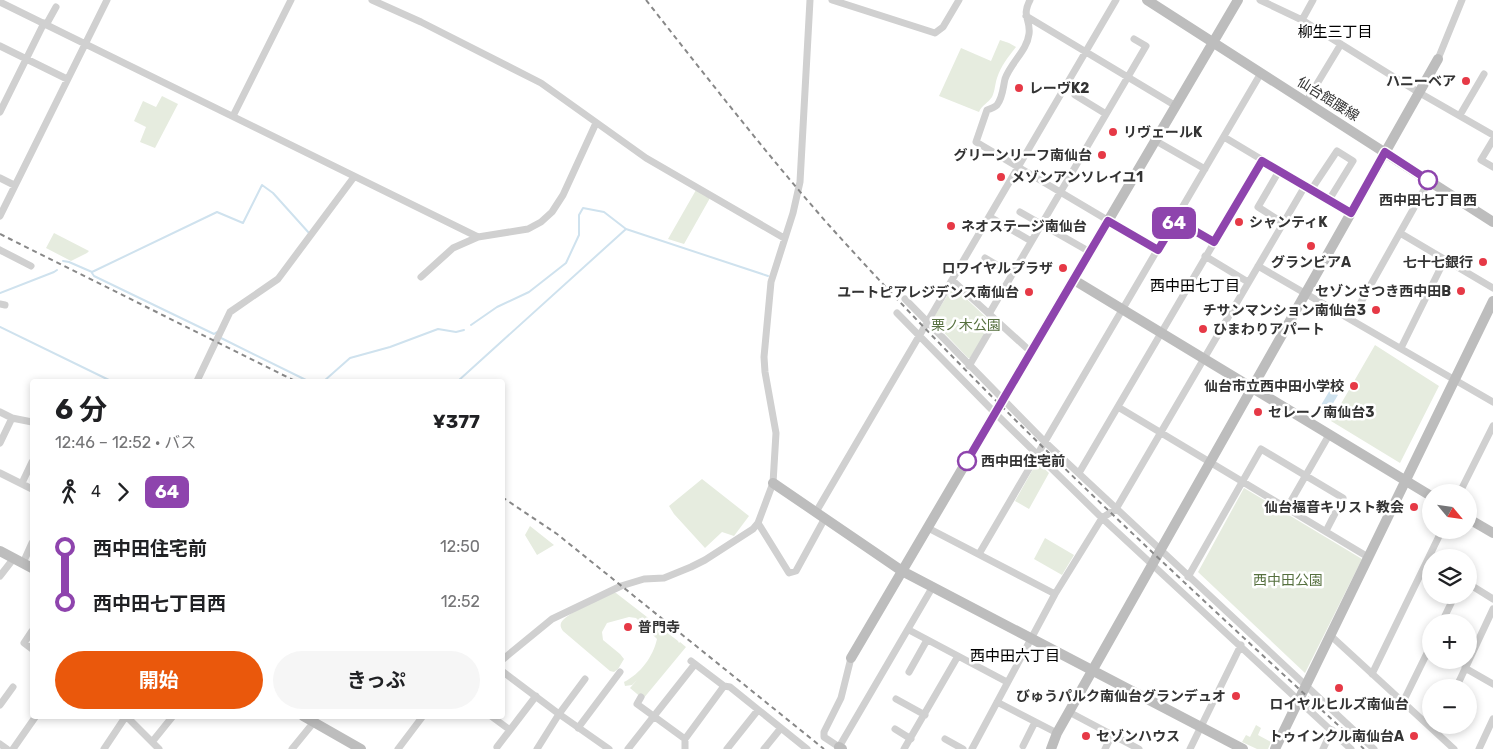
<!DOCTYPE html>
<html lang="ja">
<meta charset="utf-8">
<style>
:root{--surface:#fff;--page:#f6f6f6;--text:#202124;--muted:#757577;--accent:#ea580c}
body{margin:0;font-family:Rubik,"Noto Sans JP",sans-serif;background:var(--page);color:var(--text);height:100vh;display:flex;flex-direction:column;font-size:19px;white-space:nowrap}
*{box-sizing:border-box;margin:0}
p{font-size:16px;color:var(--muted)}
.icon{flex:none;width:28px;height:28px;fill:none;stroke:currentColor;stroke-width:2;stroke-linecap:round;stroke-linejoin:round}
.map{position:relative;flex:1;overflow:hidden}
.drawer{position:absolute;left:30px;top:379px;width:475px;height:340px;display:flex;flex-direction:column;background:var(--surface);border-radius:5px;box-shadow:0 2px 8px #0003}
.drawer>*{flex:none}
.badge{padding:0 10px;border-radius:8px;font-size:18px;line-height:32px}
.needle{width:32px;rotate:119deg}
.buttons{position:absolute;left:1422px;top:484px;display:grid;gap:10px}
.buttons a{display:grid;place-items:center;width:55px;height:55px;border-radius:50%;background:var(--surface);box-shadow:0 2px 8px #0003;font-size:25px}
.map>.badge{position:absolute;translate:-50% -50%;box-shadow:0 0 0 2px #fff}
.legs{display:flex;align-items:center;gap:8px;height:55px;padding:0 25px;font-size:16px}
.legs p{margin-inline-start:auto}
.headline{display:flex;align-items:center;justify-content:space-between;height:85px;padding:0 25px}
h1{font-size:28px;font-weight:700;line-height:38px}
.button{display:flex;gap:10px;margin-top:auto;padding:10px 25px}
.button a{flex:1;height:58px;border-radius:30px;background:var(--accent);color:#fff;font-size:20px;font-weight:700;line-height:58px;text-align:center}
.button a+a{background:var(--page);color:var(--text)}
ul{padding:0 25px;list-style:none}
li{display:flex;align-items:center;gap:18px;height:55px;font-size:19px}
li i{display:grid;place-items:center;width:8px;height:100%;margin:0 6px;background:currentColor}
li i::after{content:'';width:12px;height:12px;margin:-6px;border:4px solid;border-radius:50%;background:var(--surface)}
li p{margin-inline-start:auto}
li:first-child i{background:linear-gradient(#0000 50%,currentColor 0)}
li:last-child i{background:linear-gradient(currentColor 50%,#0000 0)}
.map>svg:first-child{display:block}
</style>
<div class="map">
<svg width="1493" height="749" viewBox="0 0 1493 749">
<rect width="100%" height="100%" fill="#fff"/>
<!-- green -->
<path fill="#e6ecdf" d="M1000,40L1009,43L1016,47C1008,57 1001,66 997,78C995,84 995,91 992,97C988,103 982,105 979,112L939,96L961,48L991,61Z
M162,96L178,104L155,148L140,142L146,127L134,121L143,101L156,107Z
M696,190L710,198L684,244L668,239Z
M54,233L89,251L87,253L71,261L46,248Z
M954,287L992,323L970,358H968L932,320L952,288Z
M1375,345L1439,386L1400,463L1331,421Z
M1037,462L1049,473L1029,509L1015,501Z
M702,479L749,516L734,536L722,532L705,548L674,514L669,506Z
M1244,488L1362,559L1305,673L1198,572Z
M530,526L554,545L537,555L525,535Z
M1045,538L1074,555L1062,575L1034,559Z
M610,593H616L678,641L679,643L680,642L686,647L643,699L630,688L637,680L632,685L625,686L624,682C640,674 653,657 657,639L636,618L629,617L607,623L602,632L603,640L620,654L624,659L618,669L614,672L610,671L563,631C561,628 560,626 561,623C566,613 600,599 610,593Z
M1256,725L1261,728L1258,735L1271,742L1268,749H1257L1242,742L1246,735L1250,737Z"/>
<!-- water -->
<path fill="#cfe2ee" d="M1330,390L1338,395L1326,415L1318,410Z"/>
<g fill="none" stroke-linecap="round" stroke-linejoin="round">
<!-- stream -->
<path stroke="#cfe2ee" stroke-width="2" d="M63,261L69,262L92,272L217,212L243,223L262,185L273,193L309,233
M92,273L94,276L214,334L217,332
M0,293L54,272L57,270
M471,325L497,307L529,292L566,263L579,235V215L583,208L604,212L626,229
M0,327L111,381
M221,338L308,381
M324,381L350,358L390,347L438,329L456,332L464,330
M458,381L626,229L768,276"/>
<!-- street -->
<path stroke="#d0d0d0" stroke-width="7" d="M372,0L421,22L541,83L646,158L784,238
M832,0L935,33L943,27L959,0
M1030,0C1021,17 1031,19 1029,34C1027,51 1011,62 1005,79C1003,87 1003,97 997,105C995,107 990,109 987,110L976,142L1158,250
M1260,0L1302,20L1418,92L1493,135
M0,2L478,237
M1026,16L1176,106
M1302,20L1313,0
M46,25L56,7
M0,46L67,79
M1438,59L1462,0
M1075,95L1106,114
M1306,102L1341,44
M0,112L44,23
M1460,115L1484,74
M233,116L291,0
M1224,137L1351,213
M1493,140L1481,160L1493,167
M1156,141L1205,169
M1279,171L1258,207L1283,223
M0,178L14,185
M1311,190L1337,151L1353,161L1329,200
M1020,212L1090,252
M0,216L107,0
M990,217L1031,241
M1176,220L1214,242
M1400,233L1493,288
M0,250L31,266
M1205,256L1248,282
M985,258L1012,274
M1258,266L1493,402
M421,277L453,248L478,237L528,229L541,222L552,212L563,195L596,123
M952,280L1031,352
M905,299L1044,441L1374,749
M0,304L5,305
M897,313L995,413L1102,518L1351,749
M989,314L1146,46L1134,39
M1351,320L1429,181
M1401,348L1445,259
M969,366L996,320
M197,381L230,312L278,279L354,177
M1118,407L1368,557
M0,412L12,418L32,422
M0,443L12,418
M0,473L32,489
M1079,473L1262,161
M22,483L32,462
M1460,492L1493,426
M1287,508L1329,435
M816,512L1116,0
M758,523L789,573L796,571L825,518
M928,528L1055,594
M979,554L1261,73
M23,563L32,543
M0,576L14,558
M1188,577L1261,449L1343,498L1326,531
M1469,584L1493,599
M1442,622L1455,595
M909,630L1007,682
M32,631L24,643L32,649
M1330,635L1454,749
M851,658L841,698L824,732V737L839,747L932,588
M502,660L552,619L621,586L644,579L664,578L691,567L705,560L753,529L758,523L773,483L776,433L765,372L764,357L771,282L793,213L800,182L810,0
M1465,668L1493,684
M502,671L559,714L609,749
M909,672L927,640
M1372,674L1442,530
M724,686L730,687L807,749
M1456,688L1493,609
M641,697L637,704L685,739
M896,699L925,715
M997,702L1057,733
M1403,702L1431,645
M0,705L13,687
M1069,712L1139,749
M491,716L510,730
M578,728L620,672
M895,729L911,739
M945,739L963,749
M152,742L173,716
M0,744L7,749
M1023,746L1035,722
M497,747L536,696
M13,749L36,716
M104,749L126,716L159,749
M292,749L314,722
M398,749L423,716
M537,749L559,714L585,679
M628,749L695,664
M685,749V739L724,686L691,661
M727,749L758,710
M764,749L781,728
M904,749L958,656
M972,749L1055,594L1102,518L1116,509L1305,186
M1105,749L1112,735
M1190,749L1241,645
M1323,749L1332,730
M1479,749L1493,719"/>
<!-- secondary -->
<path stroke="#bdbdbd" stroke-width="10" d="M1147,0L1493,222
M1074,280L1431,496
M773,483L902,571L1243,749
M1469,519L1493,533
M0,551L32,568
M851,658L1238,0
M303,716L361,749
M839,747L842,749
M1051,749L1057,733L1438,59
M1275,749L1493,301"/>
<!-- rail -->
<path stroke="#888" stroke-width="2" stroke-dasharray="5 4" stroke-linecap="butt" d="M646,0C705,75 764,151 827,223C994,409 1180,579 1364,749
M0,234L295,381
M502,497L557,534L824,749"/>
</g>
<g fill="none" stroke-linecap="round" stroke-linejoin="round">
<!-- line-1 casing -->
<g stroke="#fff" stroke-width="11">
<path id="line-1" d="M967,461L1108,221L1158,250L1176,220L1214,242L1262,161L1351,213L1385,152L1428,180"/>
</g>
<!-- line-1 -->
<use href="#line-1" stroke="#8e44ad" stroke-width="8"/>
</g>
<!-- markers -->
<g fill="#e63946" stroke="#fff" stroke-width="2">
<circle cx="1466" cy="81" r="5"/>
<circle cx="1019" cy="88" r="5"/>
<circle cx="1113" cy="132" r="5"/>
<circle cx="1102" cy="155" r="5"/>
<circle cx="1001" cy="177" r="5"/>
<circle cx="1239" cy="222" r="5"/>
<circle cx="951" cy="226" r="5"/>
<circle cx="1311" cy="246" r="5"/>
<circle cx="1483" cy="262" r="5"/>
<circle cx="1063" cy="268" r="5"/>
<circle cx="1461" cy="291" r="5"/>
<circle cx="1029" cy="292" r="5"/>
<circle cx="1376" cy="310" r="5"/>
<circle cx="1203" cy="329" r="5"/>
<circle cx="1354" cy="386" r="5"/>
<circle cx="1258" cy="412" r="5"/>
<circle cx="1414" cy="507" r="5"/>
<circle cx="628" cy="627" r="5"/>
<circle cx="1339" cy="688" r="5"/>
<circle cx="1236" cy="696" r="5"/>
<circle cx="1086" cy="736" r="5"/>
<circle cx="1414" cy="736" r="5"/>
</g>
<g fill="#fff" stroke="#8e44ad" stroke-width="2.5">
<circle cx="1428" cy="180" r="9"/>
<circle cx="967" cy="461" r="9"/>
</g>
<g text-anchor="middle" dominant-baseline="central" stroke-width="5" stroke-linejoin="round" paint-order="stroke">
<!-- poi labels -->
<g font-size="14" font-weight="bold" fill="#333" stroke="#fff" text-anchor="end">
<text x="1456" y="81">ハニーベア</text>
<text x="1029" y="88" text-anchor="start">レーヴK2</text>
<text x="1123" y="132" text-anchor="start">リヴェールK</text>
<text x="1092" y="155">グリーンリーフ南仙台</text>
<text x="1011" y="177" text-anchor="start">メゾンアンソレイユ1</text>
<text x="1249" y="222" text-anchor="start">シャンティK</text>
<text x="961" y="226" text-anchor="start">ネオステージ南仙台</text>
<text x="1311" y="262" text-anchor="middle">グランビアA</text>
<text x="1473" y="262">七十七銀行</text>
<text x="1053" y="268">ロワイヤルプラザ</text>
<text x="1451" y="291">セゾンさつき西中田B</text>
<text x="1019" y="292">ユートピアレジデンス南仙台</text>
<text x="1366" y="310">チサンマンション南仙台3</text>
<text x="1213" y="329" text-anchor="start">ひまわりアパート</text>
<text x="1344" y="386">仙台市立西中田小学校</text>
<text x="1268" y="412" text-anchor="start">セレーノ南仙台3</text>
<text x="1404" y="507">仙台福音キリスト教会</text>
<text x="638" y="627" text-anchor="start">普門寺</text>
<text x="1226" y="696">びゅうパルク南仙台グランデュオ</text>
<text x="1339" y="704" text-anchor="middle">ロイヤルヒルズ南仙台</text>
<text x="1096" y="736" text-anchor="start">セゾンハウス</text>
<text x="1404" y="736">トゥインクル南仙台A</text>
</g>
<!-- street labels -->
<g font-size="14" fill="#333" stroke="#fff">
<text transform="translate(1328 99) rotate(32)">仙台館腰線</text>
</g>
<!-- stop labels -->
<g font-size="14" font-weight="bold" fill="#333" stroke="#fff">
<text x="1428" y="200">西中田七丁目西</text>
<text x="981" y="461" text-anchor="start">西中田住宅前</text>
</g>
<!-- park labels -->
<g font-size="14" fill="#56703f" stroke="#fff">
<text x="966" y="325">栗ノ木公園</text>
<text x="1288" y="580">西中田公園</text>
</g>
<!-- neighbourhood labels -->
<g font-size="15" fill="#000" stroke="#fff">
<text x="1335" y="32">柳生三丁目</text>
<text x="1195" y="286">西中田七丁目</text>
<text x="1015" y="656">西中田六丁目</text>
</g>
</g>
</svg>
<div class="buttons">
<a><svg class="needle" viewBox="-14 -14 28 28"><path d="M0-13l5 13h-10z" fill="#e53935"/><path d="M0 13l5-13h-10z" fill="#757577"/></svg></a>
<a><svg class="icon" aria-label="layers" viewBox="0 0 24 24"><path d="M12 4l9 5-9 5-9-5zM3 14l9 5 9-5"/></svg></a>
<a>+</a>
<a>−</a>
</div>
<b class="badge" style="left:1174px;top:223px;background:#8e44ad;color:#fff">64</b>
<section class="drawer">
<div class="headline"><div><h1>6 分</h1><p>12:46 – 12:52 · バス</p></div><b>¥377</b></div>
<div class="legs"><svg class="icon" aria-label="walk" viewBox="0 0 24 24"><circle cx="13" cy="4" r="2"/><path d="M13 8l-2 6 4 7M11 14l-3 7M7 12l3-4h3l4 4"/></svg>4<svg class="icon" aria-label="forward" viewBox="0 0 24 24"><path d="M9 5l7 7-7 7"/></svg><b class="badge" style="background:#8e44ad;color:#fff">64</b></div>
<ul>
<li><i style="color:#8e44ad"></i><b>西中田住宅前</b><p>12:50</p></li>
<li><i style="color:#8e44ad"></i><b>西中田七丁目西</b><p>12:52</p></li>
</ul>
<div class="button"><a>開始</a><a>きっぷ</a></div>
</section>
</div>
